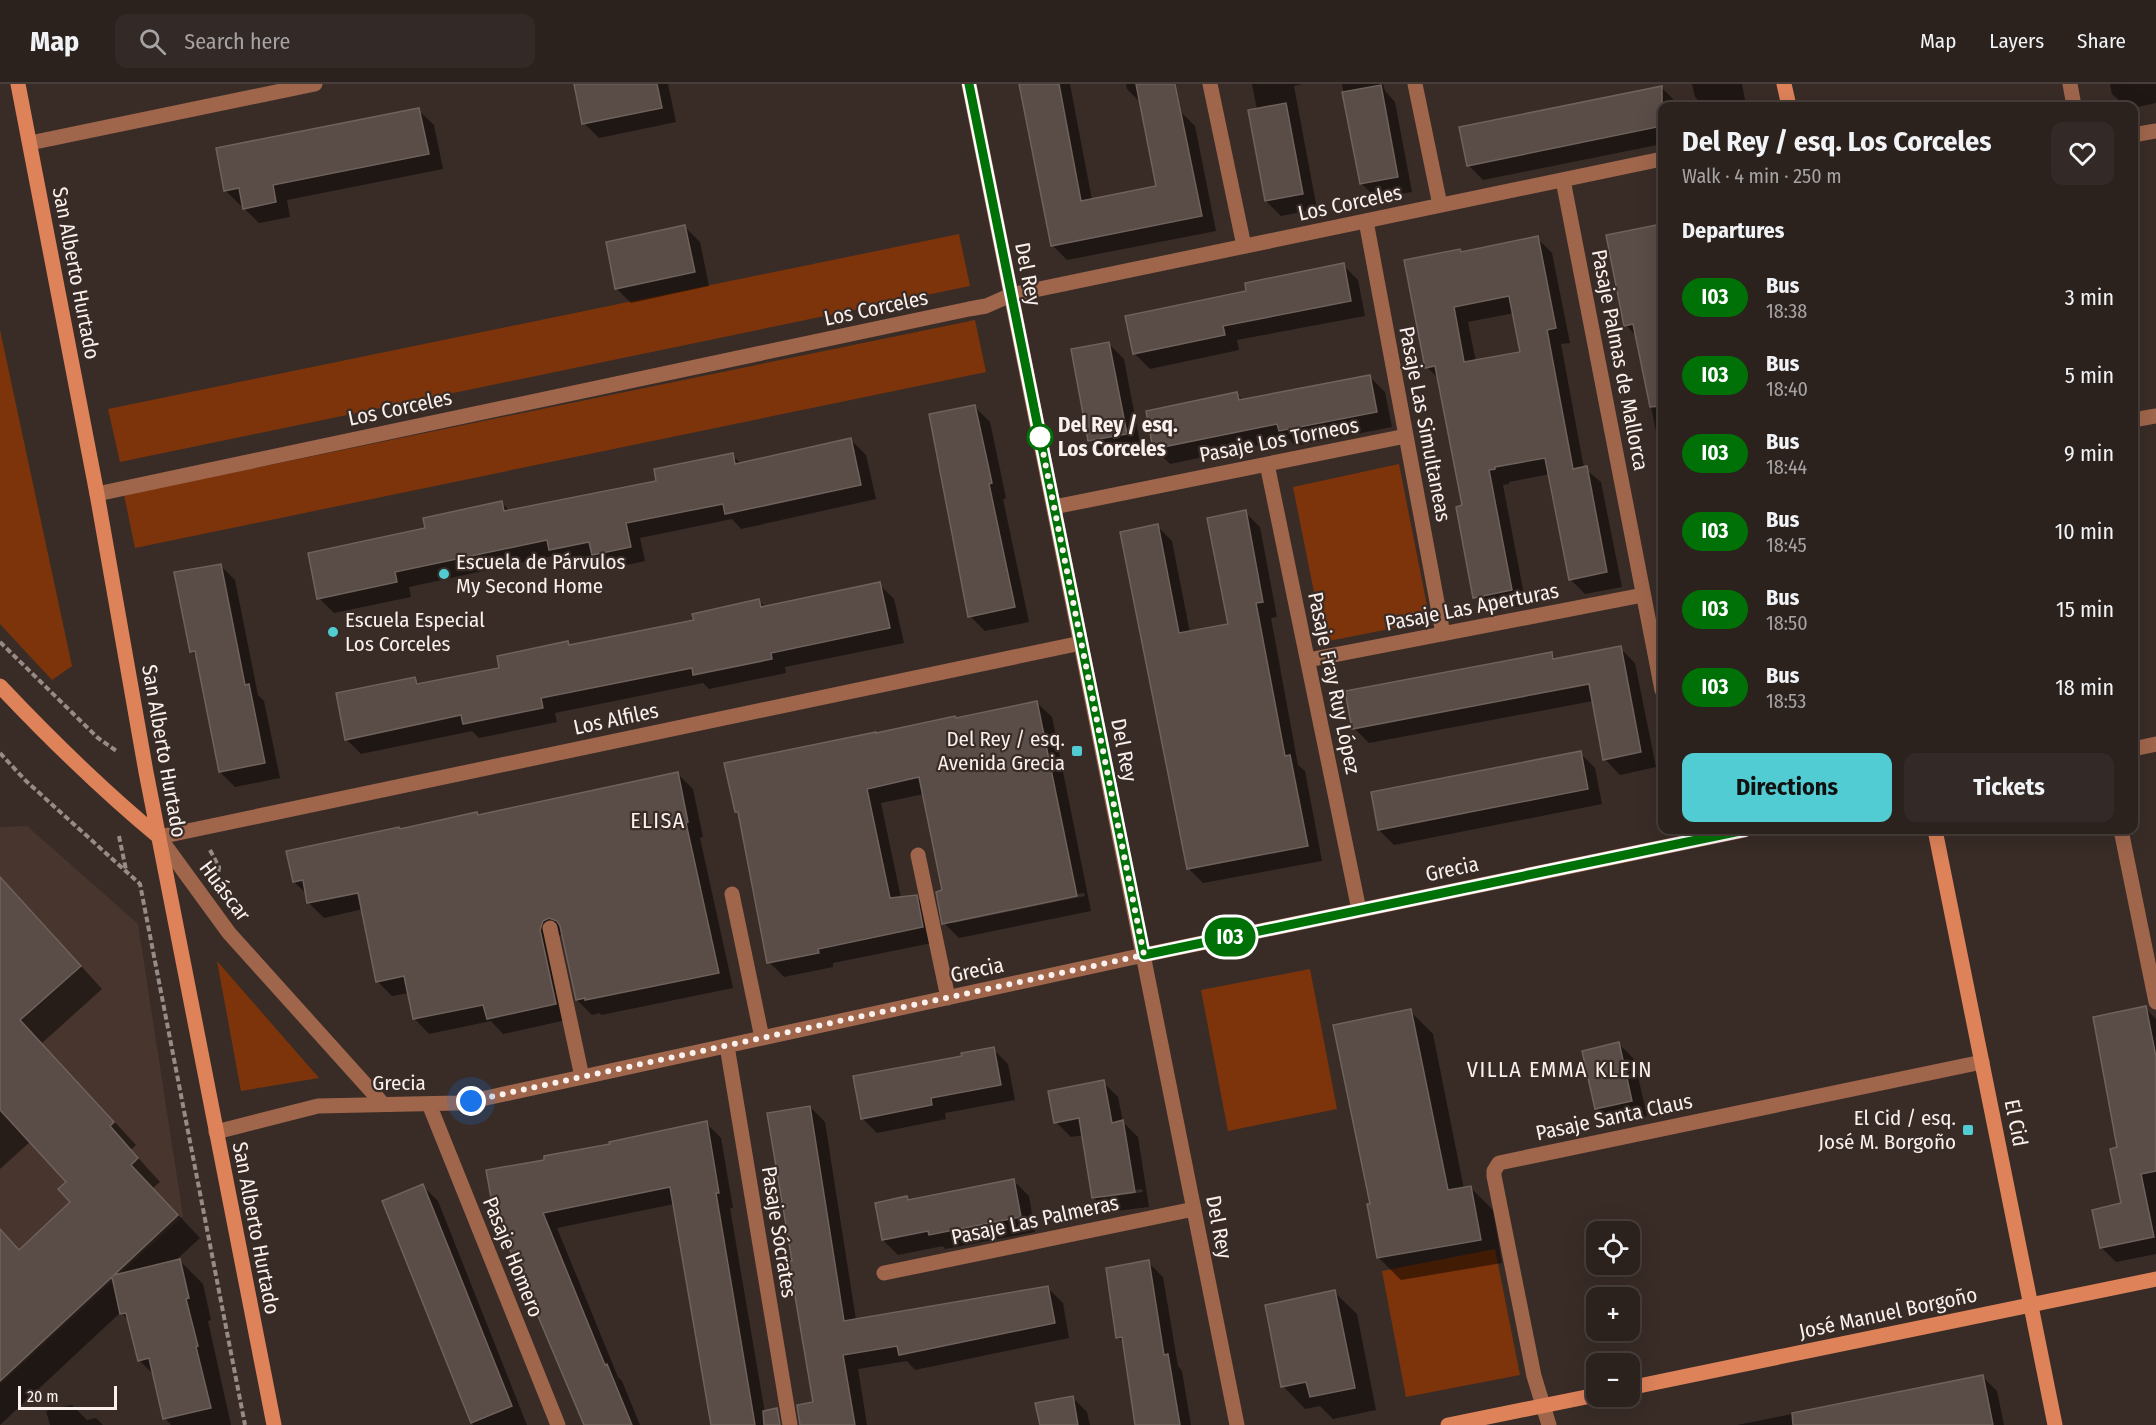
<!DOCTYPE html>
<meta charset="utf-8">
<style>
:root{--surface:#2b211d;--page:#332926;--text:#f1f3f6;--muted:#a6a3a4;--line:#473e3b;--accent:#51ccd2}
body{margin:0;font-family:"Fira Sans Condensed",sans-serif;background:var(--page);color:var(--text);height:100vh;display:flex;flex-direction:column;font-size:22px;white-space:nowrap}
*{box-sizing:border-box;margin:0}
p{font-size:20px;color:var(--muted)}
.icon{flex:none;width:33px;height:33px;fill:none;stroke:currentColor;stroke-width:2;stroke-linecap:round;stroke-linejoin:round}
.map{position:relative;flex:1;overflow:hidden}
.sheet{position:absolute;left:1658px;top:18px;width:480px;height:732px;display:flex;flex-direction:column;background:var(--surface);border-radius:12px;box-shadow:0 6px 24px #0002,0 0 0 2px var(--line)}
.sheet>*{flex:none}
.badge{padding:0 12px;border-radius:20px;font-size:21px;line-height:39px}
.fabs{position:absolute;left:1586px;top:1137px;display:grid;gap:12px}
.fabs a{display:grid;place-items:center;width:54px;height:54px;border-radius:12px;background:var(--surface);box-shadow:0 6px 24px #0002,0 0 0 2px var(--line);font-size:30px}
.scale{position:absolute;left:18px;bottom:15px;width:99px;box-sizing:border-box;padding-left:6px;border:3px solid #faf1ee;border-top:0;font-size:16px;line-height:21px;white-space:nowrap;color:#faf1ee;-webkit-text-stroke:4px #392c27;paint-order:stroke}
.you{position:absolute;width:30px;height:30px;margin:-15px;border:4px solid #fff;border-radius:50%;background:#1a73e8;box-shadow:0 0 0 9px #1a73e833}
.map>.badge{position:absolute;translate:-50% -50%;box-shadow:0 0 0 3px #fff}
h2{padding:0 24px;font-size:22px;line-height:54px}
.round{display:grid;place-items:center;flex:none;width:63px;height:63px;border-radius:12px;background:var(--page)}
.summary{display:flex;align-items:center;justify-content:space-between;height:102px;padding:0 24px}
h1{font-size:28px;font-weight:700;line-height:45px}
.cta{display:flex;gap:12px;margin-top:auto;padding:12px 24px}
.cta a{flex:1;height:69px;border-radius:12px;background:var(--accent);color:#111;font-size:24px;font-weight:700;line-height:69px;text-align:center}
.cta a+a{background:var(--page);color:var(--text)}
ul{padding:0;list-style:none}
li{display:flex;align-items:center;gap:18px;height:78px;padding:0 24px}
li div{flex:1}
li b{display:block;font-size:22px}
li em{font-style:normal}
li .badge{min-width:66px;font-weight:700;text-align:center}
header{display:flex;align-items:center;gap:36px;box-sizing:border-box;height:84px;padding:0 30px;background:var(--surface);border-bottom:2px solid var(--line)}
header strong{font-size:28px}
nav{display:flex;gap:33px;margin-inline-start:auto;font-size:21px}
.search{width:420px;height:54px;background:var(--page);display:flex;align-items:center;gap:15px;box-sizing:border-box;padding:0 21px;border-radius:12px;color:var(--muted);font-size:22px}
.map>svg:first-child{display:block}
</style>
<header>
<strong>Map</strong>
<div class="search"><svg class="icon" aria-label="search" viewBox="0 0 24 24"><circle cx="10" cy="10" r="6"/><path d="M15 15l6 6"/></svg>Search here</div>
<nav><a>Map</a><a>Layers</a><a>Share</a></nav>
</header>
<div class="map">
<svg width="2156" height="1341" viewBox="0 0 2156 1341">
<rect width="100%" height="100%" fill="#392c27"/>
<!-- built -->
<path fill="#48352d" d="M27,742L138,840L183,1132L0,1301V743Z"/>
<!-- green -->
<path fill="#7d340a" d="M959,150L970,202L120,378L108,325Z
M975,236L986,288L135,464L124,411Z
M0,246L72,582L52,596L0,540Z
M1399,380L1430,537L1324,558L1293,403Z
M217,877L319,994L241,1007Z
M1310,885L1337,1025L1228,1047L1201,906Z
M1495,1165L1520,1291L1406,1313L1382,1187Z"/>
<!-- shadow -->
<path fill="#0007" fill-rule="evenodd" d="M576,0H668L676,38L599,54L584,39Z
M1020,0H1070L1092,116L1158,104L1142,20L1127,5L1126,0H1176L1182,29L1195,42L1216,147L1067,176L1052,161Z
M1252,0H1302L1294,2L1317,125L1281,132L1266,117L1257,26Z
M1342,0H1383L1385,7L1395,18L1412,108L1376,114L1361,99Z
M1692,0H1742L1746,21L1704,22L1695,13Z
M2110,0H2156V19L2133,24L2125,22L2112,10Z
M1662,4L1677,19L1678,22H1662V60L1483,96L1468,81Z
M418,26L434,41L443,85L287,116L290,133L259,139L244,124V121L241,122L226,107Z
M1662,117V141L1657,118Z
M685,143L700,158L709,202L631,219L616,204Z
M1537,154L1552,169L1570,259L1561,260L1584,384L1601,398L1622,503L1585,510L1570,495L1550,390L1509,398V400L1503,401L1526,521L1490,528L1475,513L1464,422L1440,296L1427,283L1462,169ZM1514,229L1522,269L1476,278L1468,238Z
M1662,174V377L1637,253L1626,241Z
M1343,181L1358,196L1365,232L1237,256L1239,266L1150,285L1135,270L1248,208Z
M1109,260L1124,275L1141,364L1105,371L1090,356Z
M1370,293L1385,308L1392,343L1295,362L1289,355L1170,380L1155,365L1147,328L1237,310L1244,317Z
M975,323L990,338L1006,414L1003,415L1029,538L985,547L970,532Z
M851,356L866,371L876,415L741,445L732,435L640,454L645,477L608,485L597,474L566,480L557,471L409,503L411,513L334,529L319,514L427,445L502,419L510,427L658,398L732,371L741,380Z
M1245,428L1260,443L1277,533L1271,534L1298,681L1305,687L1322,777L1203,799L1188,784L1157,442L1172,457L1190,549L1229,541Z
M220,481L235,496L258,611L264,617L280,694L235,703L220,688L197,573L192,567Z
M879,500L894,515L904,559L785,583L786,589L709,605L703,599L555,629L557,638L479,654L472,647L361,670L346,655L415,595L421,601L501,585L567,559L571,562L696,537L759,517L766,523Z
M1620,564L1635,579L1656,683L1620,691L1605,675L1593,617L1369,659L1354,644L1551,569L1557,576Z
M1036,618L1052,633L1091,827L959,854L944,839V808L924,710L881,719L901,814L916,813L931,828L937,858L833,879V883L784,893L769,878L740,731L736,728L957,636ZM1084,809L1085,812L953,839V836Z
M1580,669L1595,684L1602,720L1394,761L1379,746Z
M678,690L693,705L703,753L700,754L733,904L601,931L600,929L592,931L577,916L563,850L558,852L571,935L503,950L491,937L429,950L414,934L409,909L392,912L377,897L363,825L324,834L309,819L307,810L294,798L401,746Z
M0,793L102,905L42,959L136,1061L131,1066L160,1098L153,1104L200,1154L174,1178L180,1177L203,1200L211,1236L208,1237L231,1341H171L165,1334L154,1291L139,1276L129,1237L121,1228L0,1341V1146L20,1168L72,1118L68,1098L31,1057L0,1085Z
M2145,924L2156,935V1170L2116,1178L2101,1163L2123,1121L2119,1065Z
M1410,927L1433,950L1464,1105L1471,1104L1493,1126L1502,1179L1401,1196L1379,1174L1369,1121H1371Z
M1619,960L1634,975L1647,1032L1612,1039L1596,1024Z
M993,965L1008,980L1015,1016L945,1029L946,1035L877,1049L862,1034L963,973Z
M1103,998L1118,1013L1123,1038L1138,1053L1149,1123L1108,1128L1093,1113L1084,1051L1071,1053L1056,1038ZM1142,1105L1143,1108L1103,1114V1111Z
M810,1023L825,1038L856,1236L1048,1204L1063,1219L1069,1254L915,1286L907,1277L858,1285L867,1341H812L815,1319L794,1178Z
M706,1039L721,1054L733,1124H730L767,1341H712L674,1120L557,1144L618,1293L622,1297L640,1341H586L503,1145L498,1140L546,1077Z
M1014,1097L1029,1112L1035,1148L945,1165L943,1162L898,1171L883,1156L907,1114L909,1117Z
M423,1102L438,1117L527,1341H473L384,1118Z
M1148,1178L1163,1193L1178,1282L1182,1287L1191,1341H1137L1124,1259L1118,1253Z
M1334,1208L1357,1230L1376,1326L1333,1335L1320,1322L1305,1325L1283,1302Z
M1982,1292L1997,1307L2004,1341H1737Z
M1072,1313L1087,1328L1090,1341H1041Z
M72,1321L87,1336L96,1334L103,1341H50L46,1327Z"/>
<!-- building -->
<path fill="#5a4c46" stroke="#6f615b" stroke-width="1.5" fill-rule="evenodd" d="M574,0H657L662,24L582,40Z
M1019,0H1059L1081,117L1156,102L1136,0H1175L1202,132L1051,162Z
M1381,1L1398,93L1360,100L1342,8Z
M1662,2V42L1467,82L1459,43Z
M1286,19L1303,110L1265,117L1248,26Z
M419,24L429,70L273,101L276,118L243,125L239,104L224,107L216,64Z
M1662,140V322L1650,323L1633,240L1624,242L1606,151Z
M685,141L695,188L615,205L606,158Z
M1538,152L1556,244L1547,246L1573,385L1587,382L1607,488L1569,496L1545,374L1495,383V385L1489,386L1512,506L1473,514L1456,423L1462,421L1435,282L1425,284L1404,176L1460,165L1461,168ZM1509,212L1520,268L1464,278L1454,223Z
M1344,179L1351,217L1223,242L1225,251L1133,270L1125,232L1246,207L1245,199Z
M1109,258L1127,350L1088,357L1071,265Z
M1370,291L1377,328L1279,347L1277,340L1153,365L1146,327L1237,308L1239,316Z
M975,321L992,399L989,400L1015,523L968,533L929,330Z
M851,354L861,401L725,430L723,420L626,439L631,463L592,471L589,458L549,466L547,456L395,488L397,498L317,515L308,469L425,444L423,434L502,417L504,427L656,397L654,385L733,369L735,380Z
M1246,426L1263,518L1256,519L1285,672L1290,671L1308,762L1187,785L1120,448L1158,440L1179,549L1228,540L1207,434Z
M221,480L245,601L249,600L265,679L219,688L195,567L190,568L174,488Z
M880,498L890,544L771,569L772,575L693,591L692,584L541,614L543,624L463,640L461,631L345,656L336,609L415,593L417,600L499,584L497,572L568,557L569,561L694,536L692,530L759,515L761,523Z
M1621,562L1641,668L1603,676L1589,600L1352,645L1345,607L1552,568L1553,575Z
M1037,617L1077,812L942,840L936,808L942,806L919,693L867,705L890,814L917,811L923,843L818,865L819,869L767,879L738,728H735L724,679L876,648V649L955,632L956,634Z
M1581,667L1588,705L1378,746L1371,708Z
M678,688L688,738L686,739L719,889L585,916V914L576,916L560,842L557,837L549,834L543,837L540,846L556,920L487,935L483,921L413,935L404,892L376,898L358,809L307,819L303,796L293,798L286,767L399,743L400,745L477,728L478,731Z
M0,793L81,882L20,936L114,1038L110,1042L138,1074L131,1081L178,1131L114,1191L180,1175L189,1214L186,1215L198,1262L196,1263L211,1324L163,1335L149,1274L138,1277L126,1229L120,1230L112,1193L0,1297V1145L19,1166L70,1118L58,1105L66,1098L0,1026Z
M2146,922L2156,973V1087L2141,1090L2154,1153L2100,1164L2092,1126L2121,1119L2110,1065L2117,1063L2093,933Z
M1411,925L1448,1106L1471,1102L1481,1156L1377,1174L1367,1120H1370L1333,941Z
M1619,958L1632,1017L1595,1025L1582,967Z
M994,963L1001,1001L931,1014L932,1021L861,1035L853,992L962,972L961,969Z
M1104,996L1112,1039L1123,1036L1135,1108L1092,1114L1079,1034L1054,1039L1048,1007Z
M810,1022L844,1237L1048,1202L1055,1239L899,1271L897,1262L843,1271L855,1341H800L797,1321L813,1318L789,1177H792L767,1029Z
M707,1037L719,1109H716L755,1341H711L670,1103L543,1129L605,1281L607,1280L632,1341H584L499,1140L496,1141L486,1086L544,1076V1072L610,1060L609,1058Z
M1014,1095L1021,1133L929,1151L928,1147L882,1156L875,1119L907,1112L908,1116Z
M423,1100L512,1322L471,1339L382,1117Z
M1149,1176L1164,1271L1168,1270L1180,1341H1135L1122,1253L1116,1254L1106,1184Z
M1335,1206L1355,1304L1310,1313L1306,1298L1281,1303L1265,1221Z
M1983,1291L1993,1341H1793L1792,1329Z
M1073,1312L1078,1341H1040L1035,1319Z
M777,1324L780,1341H764L763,1327Z"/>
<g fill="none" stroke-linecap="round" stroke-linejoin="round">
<!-- path -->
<path stroke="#968b87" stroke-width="4" stroke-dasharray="6 3" stroke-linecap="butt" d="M0,558L98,654L118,668
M0,669L26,697L140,800L245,1341
M119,752L126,786
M210,766L219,783L218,792"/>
<!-- street -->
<path stroke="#9f664c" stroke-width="15" d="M969,0L1237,1341
M1210,0L1244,162
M1415,0L1440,121
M2070,0L2074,22
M2133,51L2156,47
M30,59L315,0
M1563,96L1662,606
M1366,137L1443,550
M2133,336L2156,332
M1267,380L1359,826
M97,410L969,225L986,222L1011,211L1662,75
M1054,423L1406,352
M1308,576L1643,511
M2133,665L2156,660
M2121,746L2156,918
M918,771L948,914
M732,810L762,954
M550,844L582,993
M727,962L790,1341
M383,1020L229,849L159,753L1081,559
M429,1020L558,1341
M216,1048L318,1022L457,1019L486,1014L1144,871L1745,746
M884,1189L1194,1125
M1549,1341L1534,1292L1494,1092V1087L1499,1079L1982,978"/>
<!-- secondary -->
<path stroke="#dd8259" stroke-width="15" d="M18,0L97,410L146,688L274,1341
M1784,0L1789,22
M0,602C52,657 101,705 159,753
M1935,746L2055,1341
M1629,1304L2156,1195
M1448,1341L1596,1311"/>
</g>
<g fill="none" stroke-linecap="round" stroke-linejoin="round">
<!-- line casing -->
<g stroke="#fff" stroke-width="14">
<path id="line" d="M969,0L1144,871L1745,746"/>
</g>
<!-- line -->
<use href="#line" stroke="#007106" stroke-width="9"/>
<!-- walk -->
<path stroke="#faf1ee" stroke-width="6" stroke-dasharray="0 10.8" d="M471,1017L1144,871L1040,353"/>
</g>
<!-- markers -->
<circle fill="#fff" stroke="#007106" stroke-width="3" cx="1040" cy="353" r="12"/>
<g fill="#51ccd2" stroke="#392c27" stroke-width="2">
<circle cx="444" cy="490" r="6"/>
<circle cx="333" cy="548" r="6"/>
<rect x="1071" y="661" width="12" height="12" rx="3"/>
<rect x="1962" y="1040" width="12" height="12" rx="3"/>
</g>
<g text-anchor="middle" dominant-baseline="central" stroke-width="4.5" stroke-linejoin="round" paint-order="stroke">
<!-- street labels -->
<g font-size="21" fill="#faf1ee" stroke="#392c27">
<text transform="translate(1350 119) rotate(-12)">Los Corceles</text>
<text transform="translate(76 189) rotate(79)">San Alberto Hurtado</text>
<text transform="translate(1028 190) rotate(79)">Del Rey</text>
<text transform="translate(876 224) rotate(-12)">Los Corceles</text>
<text transform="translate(1620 276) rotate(79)">Pasaje Palmas de Mallorca</text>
<text transform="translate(400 324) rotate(-12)">Los Corceles</text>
<text transform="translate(1425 340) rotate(79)">Pasaje Las Simultaneas</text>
<text transform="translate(1279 356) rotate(-11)">Pasaje Los Torneos</text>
<text transform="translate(1472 523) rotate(-11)">Pasaje Las Aperturas</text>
<text transform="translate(1334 599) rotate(78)">Pasaje Fray Ruy López</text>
<text transform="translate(616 635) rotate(-12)">Los Alfiles</text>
<text transform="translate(1124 666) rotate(79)">Del Rey</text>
<text transform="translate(164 667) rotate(80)">San Alberto Hurtado</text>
<text transform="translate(1452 785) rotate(-12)">Grecia</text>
<text transform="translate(225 807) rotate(53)">Huáscar</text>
<text transform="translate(977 886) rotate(-12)">Grecia</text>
<text x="399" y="999">Grecia</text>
<text transform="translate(1614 1033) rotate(-12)">Pasaje Santa Claus</text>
<text transform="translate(2016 1039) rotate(79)">El Cid</text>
<text transform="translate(1035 1136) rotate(-12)">Pasaje Las Palmeras</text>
<text transform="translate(1219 1143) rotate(79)">Del Rey</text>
<text transform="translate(256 1144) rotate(79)">San Alberto Hurtado</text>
<text transform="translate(779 1148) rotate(81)">Pasaje Sócrates</text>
<text transform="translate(513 1173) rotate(68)">Pasaje Homero</text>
<text transform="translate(1888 1229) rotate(-12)">José Manuel Borgoño</text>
</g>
<!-- stop labels -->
<g font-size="21" font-weight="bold" fill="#faf1ee" stroke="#392c27" text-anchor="start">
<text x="1058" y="341">Del Rey / esq.<tspan x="1058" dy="24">Los Corceles</tspan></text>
</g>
<!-- poi labels -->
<g font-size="21" fill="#faf1ee" stroke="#392c27" text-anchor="start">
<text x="456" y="478">Escuela de Párvulos<tspan x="456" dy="24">My Second Home</tspan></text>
<text x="345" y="536">Escuela Especial<tspan x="345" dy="24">Los Corceles</tspan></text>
<text x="1065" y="655" text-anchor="end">Del Rey / esq.<tspan x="1065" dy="24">Avenida Grecia</tspan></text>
<text x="1956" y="1034" text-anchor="end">El Cid / esq.<tspan x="1956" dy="24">José M. Borgoño</tspan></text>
</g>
<!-- neighbourhood labels -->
<g font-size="22" letter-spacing="1.5" fill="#faf1ee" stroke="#392c27">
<text x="658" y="736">ELISA</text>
<text x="1560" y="985">VILLA EMMA KLEIN</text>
</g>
</g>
</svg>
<div class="fabs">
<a><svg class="icon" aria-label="locate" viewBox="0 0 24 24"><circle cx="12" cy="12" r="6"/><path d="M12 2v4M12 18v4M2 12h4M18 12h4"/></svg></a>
<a>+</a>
<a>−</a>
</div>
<div class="scale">20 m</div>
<div class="you" style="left:471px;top:1017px"></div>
<b class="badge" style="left:1230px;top:853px;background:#007106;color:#fff">I03</b>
<section class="sheet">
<div class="summary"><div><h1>Del Rey / esq. Los Corceles</h1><p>Walk · 4 min · 250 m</p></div><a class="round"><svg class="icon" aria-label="heart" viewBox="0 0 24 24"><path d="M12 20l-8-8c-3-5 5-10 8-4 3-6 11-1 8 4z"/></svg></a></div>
<h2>Departures</h2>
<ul>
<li><span class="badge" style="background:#007106;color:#fff">I03</span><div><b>Bus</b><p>18:38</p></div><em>3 min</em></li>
<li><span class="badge" style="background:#007106;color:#fff">I03</span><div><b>Bus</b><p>18:40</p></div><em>5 min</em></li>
<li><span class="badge" style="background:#007106;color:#fff">I03</span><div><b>Bus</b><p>18:44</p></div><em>9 min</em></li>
<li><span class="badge" style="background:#007106;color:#fff">I03</span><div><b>Bus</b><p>18:45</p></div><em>10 min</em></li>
<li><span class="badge" style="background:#007106;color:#fff">I03</span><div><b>Bus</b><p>18:50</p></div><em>15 min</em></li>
<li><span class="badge" style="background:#007106;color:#fff">I03</span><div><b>Bus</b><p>18:53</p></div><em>18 min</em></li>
</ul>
<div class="cta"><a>Directions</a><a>Tickets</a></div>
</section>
</div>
